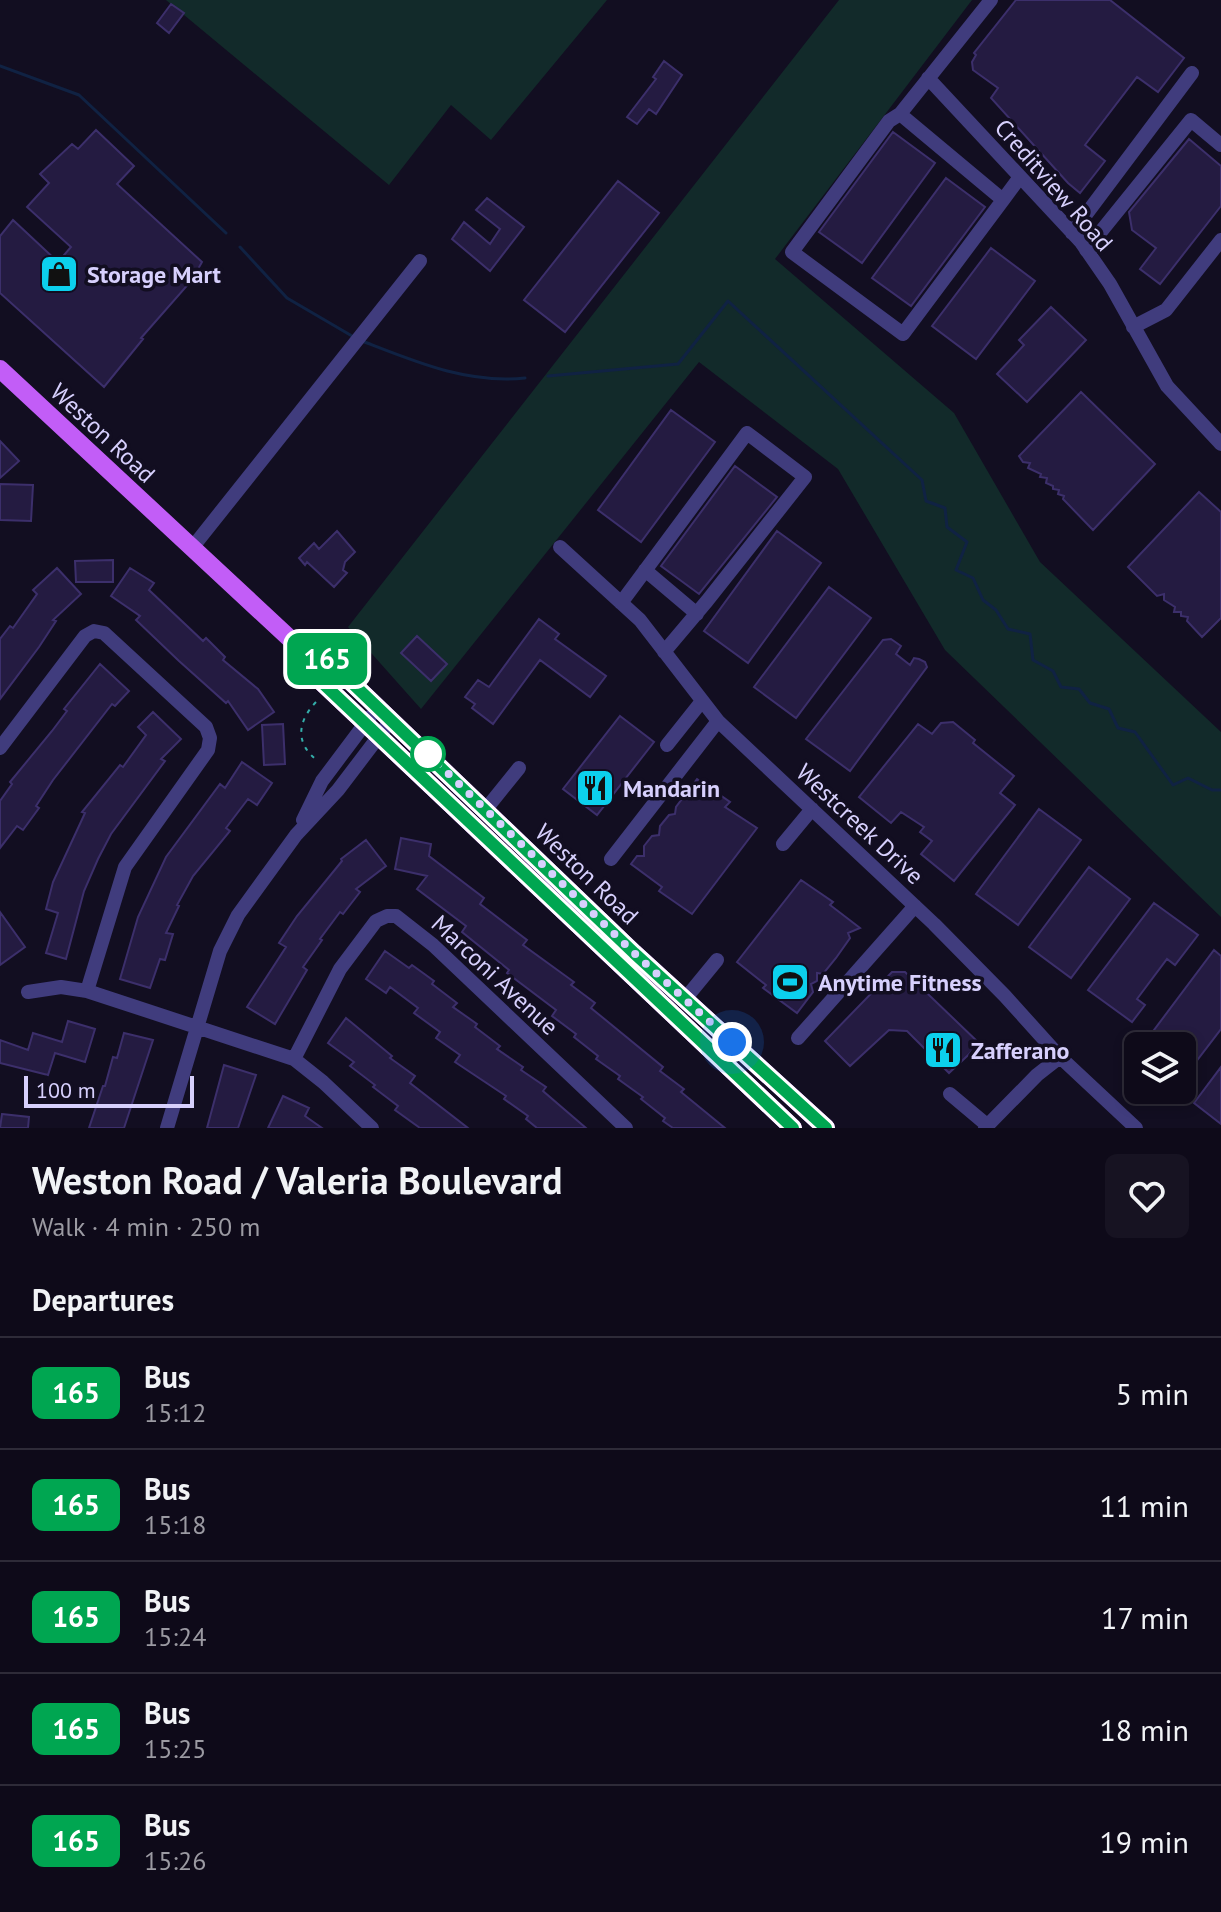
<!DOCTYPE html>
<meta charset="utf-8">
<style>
:root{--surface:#0e0a19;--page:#171322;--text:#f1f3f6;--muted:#9b9aa2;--line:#2e2b38}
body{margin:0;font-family:"PT Sans",sans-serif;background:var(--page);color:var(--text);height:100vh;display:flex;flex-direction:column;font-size:30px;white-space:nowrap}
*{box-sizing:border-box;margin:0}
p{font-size:26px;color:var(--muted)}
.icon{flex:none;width:44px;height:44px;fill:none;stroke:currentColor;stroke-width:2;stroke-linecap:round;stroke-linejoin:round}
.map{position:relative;height:1128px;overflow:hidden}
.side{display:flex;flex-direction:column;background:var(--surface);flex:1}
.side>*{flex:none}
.badge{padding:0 16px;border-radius:12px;font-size:28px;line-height:52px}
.buttons{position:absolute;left:1124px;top:1032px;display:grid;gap:16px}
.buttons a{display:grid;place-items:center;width:72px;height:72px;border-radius:12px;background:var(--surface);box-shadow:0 4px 12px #0003,0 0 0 2px var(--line);font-size:40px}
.scale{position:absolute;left:24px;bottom:20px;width:170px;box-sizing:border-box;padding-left:8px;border:4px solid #d7d0fd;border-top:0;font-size:22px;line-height:28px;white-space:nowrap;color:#d7d0fd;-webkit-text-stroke:6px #120e21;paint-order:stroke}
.you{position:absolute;width:40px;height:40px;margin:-20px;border:6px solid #fff;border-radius:50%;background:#1a73e8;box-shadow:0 0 0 12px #1a73e833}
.map>.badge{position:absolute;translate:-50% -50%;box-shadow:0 0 0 4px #fff}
h2{padding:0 32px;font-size:30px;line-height:72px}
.round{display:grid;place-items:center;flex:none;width:84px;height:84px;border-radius:12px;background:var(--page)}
.overview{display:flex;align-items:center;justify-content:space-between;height:136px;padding:0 32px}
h1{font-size:38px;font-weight:600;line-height:60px}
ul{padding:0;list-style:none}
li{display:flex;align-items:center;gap:24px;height:112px;padding:0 32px;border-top:2px solid var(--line)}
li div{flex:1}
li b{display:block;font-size:30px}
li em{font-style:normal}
li .badge{min-width:88px;font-weight:700;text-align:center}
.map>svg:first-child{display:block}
</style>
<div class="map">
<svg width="1221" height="1128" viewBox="0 0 1221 1128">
<rect width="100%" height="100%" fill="#120e21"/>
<!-- green -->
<path fill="#122a2a" d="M166,0H607L491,140L451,105L389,185Z
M839,0H972L775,259L954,413L1040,562L1221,732V917L945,650L838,469L699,362L421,709L348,627Z"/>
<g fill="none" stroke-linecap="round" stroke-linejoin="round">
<!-- stream -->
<path stroke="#102243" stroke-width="3" d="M0,66L79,95L226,233
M240,247L287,298L352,336
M362,341C416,362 467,384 525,378
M548,376L678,364L728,301L922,480L926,501L945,508L947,527L967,542L956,570L973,578L983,600L996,610L1008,629L1030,634L1033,660L1053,671L1061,687L1079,689L1090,703L1109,709L1118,728L1135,732L1173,785L1188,778L1212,790H1221"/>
</g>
<!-- building -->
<path fill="#241b41" stroke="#3c2f6b" stroke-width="2" d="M1016,0H1110L1184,58L1158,92L1137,77L1085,145L1105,161L1080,193L1068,183L991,98L998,88L973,70L972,62L976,55L974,53Z
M171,4L184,13L169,33L157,23Z
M664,61L682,75L656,114L649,109L637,124L627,117L656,79L653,77Z
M96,130L134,166L117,184L202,262L192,280L141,338L143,339L104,387L0,293V236L13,220L58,262L71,247L27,207L49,183L40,174L72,144L78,149Z
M893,132L935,163L862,263L819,232Z
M1189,139L1221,166V206L1160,284L1140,269L1156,248L1132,230L1129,212Z
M946,178L985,207L911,306L872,278Z
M618,181L659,213L565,332L524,300Z
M487,198L524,227L490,271L452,239L464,222L490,244L500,229L476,210Z
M991,248L1035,281L976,359L932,326Z
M1051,307L1086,340L1027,402L997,374L1024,345L1019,340Z
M1081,392L1155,464L1093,530L1063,499L1064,496L1058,494L1059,490L1053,489V486L1046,483L1047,478L1040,477L1041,474L1028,468L1030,463L1023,462L1019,456Z
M671,410L715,442L641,542L598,510Z
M0,441L19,461L0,478Z
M735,466L777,497L699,594L661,566Z
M0,484L33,485L31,521L0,520Z
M1199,492L1221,512V618L1202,637L1187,621L1188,617L1181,616V612H1174L1175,607L1164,600V594L1157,596L1128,567Z
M337,531L355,552L345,562L343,570L347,573L334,587L307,562L305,565L299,558L314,543L319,549Z
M777,531L821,563L748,663L704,631Z
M113,560V582H76L75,561Z
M57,568L81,594L53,620L56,621L39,647L0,699V639L10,626L13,628L37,594L33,590Z
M130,568L154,583L149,590L203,641L206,638L225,657L223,660L258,689L274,712L248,730L228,701L226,703L179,661L136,620L140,616L111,596Z
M829,587L871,618L796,718L754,687Z
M539,619L559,634L555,639L606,676L590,697L540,660L493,724L472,708L475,704L465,697L478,680L489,687Z
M417,636L447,664L431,681L401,653Z
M891,639L901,646L896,654L910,665L914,658L919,659L925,662L927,667L850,771L806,739L883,640Z
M100,664L129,691L115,706L112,704L53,780L36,806L39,808L23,830L17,826L0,848V801L12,784L10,782L52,731L67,711L64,709Z
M153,712L181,739L161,759L165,761L111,834L98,859L84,891L66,959L46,953L58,913L46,909L53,882L85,813L82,812L120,765L123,767L146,735L138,727Z
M620,716L654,742L597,815L563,789Z
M953,722L975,740L973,743L1014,776L1000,793L1015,805L954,881L921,854L932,841L920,832L924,827L901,812L891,823L859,797L918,724L932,734L941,723Z
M283,724L285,764L264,765L262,725Z
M242,762L272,783L257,805L248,799L226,828L230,831L193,876L177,905L179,906L166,933L173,934L165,960L160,959L150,988L120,979L138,917L166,857L220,784L225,788Z
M697,779L730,802L725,807L757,828L692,914L659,891L662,887L631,864L637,856H644V846L652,836L659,835L660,826L669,815L675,814L676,807Z
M1039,809L1081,840L1018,925L976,894Z
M401,838L431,844L429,856L484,898L480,904L527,940L523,945L574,982L571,985L595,1003L591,1008L663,1067L660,1071L684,1089L681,1092L725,1128H673L663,1121L665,1118L641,1099L643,1097L618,1079L620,1076L596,1059L598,1056L574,1037L576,1034L552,1016L556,1010L507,973L509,970L462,932L466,926L417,889L427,876L395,869Z
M366,840L386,866L356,889L360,892L343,914L340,912L320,939L322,940L303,967L307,970L275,1024L247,1007L286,947L279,943L297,916L342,861L341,859Z
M1089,867L1130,899L1071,978L1029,947Z
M801,880L833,902L830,905L860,928L848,933L850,938L836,958L823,974L817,973V981L811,984L813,992L797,1013L763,988L766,985L737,962Z
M1154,903L1198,935L1175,965L1167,959L1137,999L1145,1005L1132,1022L1088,990Z
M0,912L25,947L0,965Z
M1214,950L1221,956V1029L1182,1080V1046H1142Z
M385,951L409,968L412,965L434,981L432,984L457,1003L453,1007L477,1024L475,1027L500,1046L497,1049L523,1067L521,1070L546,1087L543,1091L586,1128H537L526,1119L528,1116L504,1099L506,1096L455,1062L460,1055L436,1038L440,1032L414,1013L418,1008L390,987L386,993L366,979Z
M892,972H905L980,1044L949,1073L907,1031L889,1030L850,1066L825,1041Z
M346,1018L392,1056L390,1058L415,1076L410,1083L468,1128H420L395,1110L398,1106L373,1087L375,1085L350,1066L354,1062L328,1043Z
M68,1021L95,1029L85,1062L55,1053L48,1075L0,1063V1040L28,1050L33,1033L62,1042Z
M124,1033L153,1040L124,1128H89L103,1086H105L113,1057L117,1058Z
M224,1065L256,1075L238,1128H207Z
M1221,1067V1124L1194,1103Z
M283,1096L309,1108L305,1116L322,1128H268Z
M2,1114L29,1117L28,1128H0Z"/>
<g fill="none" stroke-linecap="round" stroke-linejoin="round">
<!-- path -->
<path stroke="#34ada9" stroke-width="2" stroke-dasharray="4 6" stroke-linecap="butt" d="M316,702C297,722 295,744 318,761"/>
<!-- minor -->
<path stroke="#403c7d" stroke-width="14" d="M991,0L900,114L889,121L792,252L903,334L1003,200
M928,78L1081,242L1110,284L1167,386L1221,444
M900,114L1003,200L1020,177
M1072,233L1192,73
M1086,250L1191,120L1221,145
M1133,327L1166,310L1221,240
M560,547L640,620L718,721L934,924L1005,996L1060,1057L1136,1128
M192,548L420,261
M645,570L697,614
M621,603L747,433L805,477L707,601L664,652
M667,745L702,701
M0,748L85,636L94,631L104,633L206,727L210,738L208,750L125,867L87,991
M486,809L519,768
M303,820L322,781L370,717
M783,844L812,809
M611,859L718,721
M28,992L61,987L87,991L294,1059L323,1082L372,1128
M685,999L717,960
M798,1038L915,906
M294,1059L340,969L376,921L387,916H396L433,945L626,1128
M950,1094L987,1125
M167,1128L220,951L238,915L296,835L338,790L392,719
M985,1128L1037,1075L1060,1057"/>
<!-- major -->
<path stroke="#c25df7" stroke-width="18" d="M0,369L315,662
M315,662L327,659L634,953L826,1128
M315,662L313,674L793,1128"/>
</g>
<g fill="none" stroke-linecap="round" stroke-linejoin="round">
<!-- line casing -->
<g stroke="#fff" stroke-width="18">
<path id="line" d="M793,1128L313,674L315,662L327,659L634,953L826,1128"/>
</g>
<!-- line -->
<use href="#line" stroke="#00a651" stroke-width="12"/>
<!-- walk -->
<path stroke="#d7d0fd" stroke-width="8" stroke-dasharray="0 14.4" d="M428,754L634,953L732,1042"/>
</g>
<!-- icons -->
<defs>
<g id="shop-square" transform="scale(2)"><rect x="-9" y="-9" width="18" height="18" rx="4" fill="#0cd0ed" stroke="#120e21"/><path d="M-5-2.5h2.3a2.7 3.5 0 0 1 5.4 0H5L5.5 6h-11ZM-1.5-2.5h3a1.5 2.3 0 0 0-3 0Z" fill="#111"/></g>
<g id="restaurant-square" transform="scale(2)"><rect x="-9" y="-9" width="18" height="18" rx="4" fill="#0cd0ed" stroke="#120e21"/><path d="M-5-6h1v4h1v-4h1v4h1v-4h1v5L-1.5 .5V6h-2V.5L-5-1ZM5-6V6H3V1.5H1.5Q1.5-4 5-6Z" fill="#111"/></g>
<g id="stadium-square" transform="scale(2)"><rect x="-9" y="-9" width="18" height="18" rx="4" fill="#0cd0ed" stroke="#120e21"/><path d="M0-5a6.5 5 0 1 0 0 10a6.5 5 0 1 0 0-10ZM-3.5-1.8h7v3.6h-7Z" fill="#111"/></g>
</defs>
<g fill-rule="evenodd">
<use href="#shop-square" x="59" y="274"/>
<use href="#restaurant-square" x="595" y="788"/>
<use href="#stadium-square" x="790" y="982"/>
<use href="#restaurant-square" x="943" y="1050"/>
</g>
<!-- markers -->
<circle fill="#fff" stroke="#00a651" stroke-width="4" cx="428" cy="754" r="16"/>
<g text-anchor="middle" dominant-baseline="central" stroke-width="7" stroke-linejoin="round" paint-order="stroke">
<!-- street labels -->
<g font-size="24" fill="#d7d0fd" stroke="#120e21">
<text transform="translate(1054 185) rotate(49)">Creditview Road</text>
<text transform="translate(103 433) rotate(43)">Weston Road</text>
<text transform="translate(860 824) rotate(43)">Westcreek Drive</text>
<text transform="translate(587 874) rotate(44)">Weston Road</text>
<text transform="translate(495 975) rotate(43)">Marconi Avenue</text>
</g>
<!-- poi labels -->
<g font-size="24" font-weight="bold" fill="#d7d0fd" stroke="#120e21" text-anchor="start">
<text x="87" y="274">Storage Mart</text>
<text x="623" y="788">Mandarin</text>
<text x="818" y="982">Anytime Fitness</text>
<text x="971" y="1050">Zafferano</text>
</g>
</g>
</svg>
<div class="buttons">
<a><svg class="icon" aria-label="layers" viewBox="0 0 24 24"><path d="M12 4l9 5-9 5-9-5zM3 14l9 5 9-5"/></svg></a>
</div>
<div class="scale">100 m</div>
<div class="you" style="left:732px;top:1042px"></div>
<b class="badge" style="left:327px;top:659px;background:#00a651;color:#fff">165</b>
</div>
<section class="side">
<div class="overview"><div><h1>Weston Road / Valeria Boulevard</h1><p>Walk · 4 min · 250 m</p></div><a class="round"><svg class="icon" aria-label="heart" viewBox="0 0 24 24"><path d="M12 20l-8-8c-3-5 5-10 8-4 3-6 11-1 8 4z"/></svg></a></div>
<h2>Departures</h2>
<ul>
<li><span class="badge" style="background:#00a651;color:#fff">165</span><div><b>Bus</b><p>15:12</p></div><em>5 min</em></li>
<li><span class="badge" style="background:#00a651;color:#fff">165</span><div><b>Bus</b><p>15:18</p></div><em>11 min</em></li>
<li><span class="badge" style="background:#00a651;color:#fff">165</span><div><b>Bus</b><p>15:24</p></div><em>17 min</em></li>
<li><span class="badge" style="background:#00a651;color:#fff">165</span><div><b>Bus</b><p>15:25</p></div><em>18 min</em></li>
<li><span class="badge" style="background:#00a651;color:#fff">165</span><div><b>Bus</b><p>15:26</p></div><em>19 min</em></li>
</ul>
</section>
